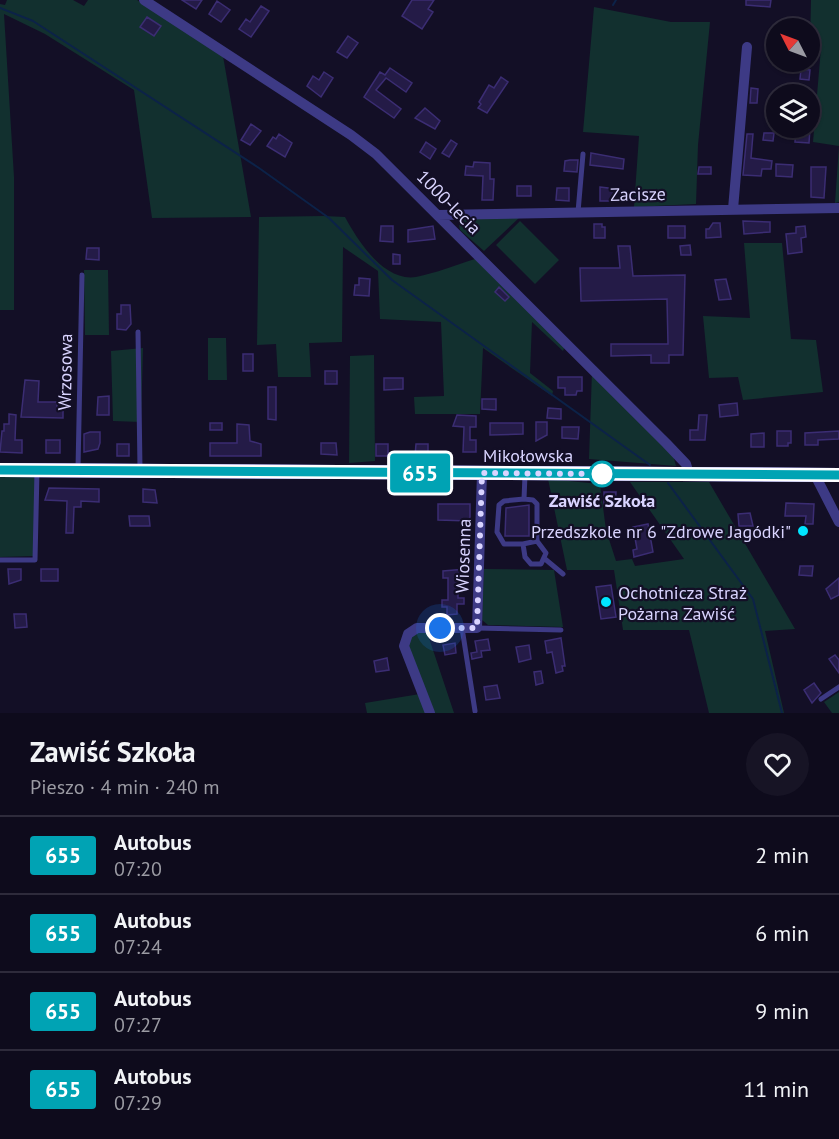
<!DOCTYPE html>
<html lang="pl">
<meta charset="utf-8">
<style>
:root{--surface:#0e0b1c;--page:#171425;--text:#f1f3f6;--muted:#9b9ba3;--line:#2e2b3b}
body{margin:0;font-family:"PT Sans",sans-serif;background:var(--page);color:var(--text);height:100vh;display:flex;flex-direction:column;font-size:22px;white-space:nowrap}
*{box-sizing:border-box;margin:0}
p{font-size:20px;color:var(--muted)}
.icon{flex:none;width:33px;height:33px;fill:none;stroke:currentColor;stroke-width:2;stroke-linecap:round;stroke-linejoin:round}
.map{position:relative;height:713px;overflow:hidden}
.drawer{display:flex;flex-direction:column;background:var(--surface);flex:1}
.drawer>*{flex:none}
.badge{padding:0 12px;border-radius:4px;font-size:21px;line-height:39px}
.needle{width:39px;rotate:312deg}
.tools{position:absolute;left:766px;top:18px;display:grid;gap:12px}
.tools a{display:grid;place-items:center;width:54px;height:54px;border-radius:50%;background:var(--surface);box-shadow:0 2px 4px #0004,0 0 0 2px var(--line);font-size:30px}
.you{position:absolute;width:30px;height:30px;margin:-15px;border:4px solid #fff;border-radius:50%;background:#1a73e8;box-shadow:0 0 0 9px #1a73e833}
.map>.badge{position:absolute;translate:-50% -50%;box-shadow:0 0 0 3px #fff}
.round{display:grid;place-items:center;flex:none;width:63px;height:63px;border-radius:32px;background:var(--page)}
.head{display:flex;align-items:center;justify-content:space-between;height:102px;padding:0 30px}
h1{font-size:28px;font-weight:700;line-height:45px}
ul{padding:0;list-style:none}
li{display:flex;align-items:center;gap:18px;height:78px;padding:0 30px;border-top:2px solid var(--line)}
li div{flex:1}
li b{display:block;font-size:22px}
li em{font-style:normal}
li .badge{min-width:66px;font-weight:700;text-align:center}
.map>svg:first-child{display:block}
</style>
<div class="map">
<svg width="839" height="713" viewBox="0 0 839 713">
<rect width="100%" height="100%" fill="#130f26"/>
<!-- green -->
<path fill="#12302f" d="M7,0H73L84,6L88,0H137L223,56L251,217L152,218L134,90L45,34L4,14L14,177V310H0V4L5,5Z
M811,0H839V202L835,203L839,146L813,142L821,48L810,47Z
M594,7L671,22H710L698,145L696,204L634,207L639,136L583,132Z
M324,216L345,217C358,241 384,282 416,277C436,273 456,265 475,259L565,346L563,351L532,322L530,373L553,391L552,396L483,348L480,414H415L414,397L444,396L441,322L380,319L378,271L343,247L342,342L309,343L311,377H278L276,344L257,345L259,217Z
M467,217H520L484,251L460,230L459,225Z
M520,221L559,260L535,284L496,245Z
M744,243H782L791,339L816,340L823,392L743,400L738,377L709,378L703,316L750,318Z
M84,270H108L109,335H85Z
M208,338H226L227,380H208Z
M143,348L141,422L113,421L111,351Z
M374,355L375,461L349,463L350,356Z
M592,371L673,455L676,466L589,459Z
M0,476H35V556L0,557Z
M548,479L600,484L606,530L616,561L632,559L635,566L684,559L630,482H709L795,629L765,631L784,713H709L689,630H623L614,570H567Z
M484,569L554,570L563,627L488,625L482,620Z
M417,632H427L454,713H432L406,646L408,637Z
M839,692V713H832L824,702Z
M420,694L427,713H367L365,703Z"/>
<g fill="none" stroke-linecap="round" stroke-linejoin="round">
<!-- stream -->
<path stroke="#0c2248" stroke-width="2" d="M613,5L616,0
M0,8L33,21L259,168L329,218L392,280L650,465
M668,483L753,599L782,713"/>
</g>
<!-- building -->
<path fill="#241b47" stroke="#3b2d73" stroke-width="1.5" d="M182,0H202L196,9Z
M412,0H434L428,9L433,12L422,29L402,16Z
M746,0H771L770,7L746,5Z
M217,1L230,10L221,22L209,14Z
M261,6L269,11L251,37L239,29L246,19L250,22Z
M147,17L161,26L154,36L140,27Z
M348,36L358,43L347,58L337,52Z
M390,68L412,83L406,92L386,78L376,90L401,109L394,118L364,97L380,72L385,75Z
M801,69L810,70L809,80L800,79Z
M324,72L333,78L321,97L307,86L313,76L319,80Z
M501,77L508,82L487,113L478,108L481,104L479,102L489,85L494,88Z
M783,85L795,87L794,94H782Z
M751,88L758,89L757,103H750Z
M425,108L440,121L435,129L415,118Z
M251,124L261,131L250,145L241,140Z
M796,128H810L809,143L795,142Z
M764,133H774L773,141L763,140Z
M279,134L292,143L285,157L267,146L273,137L276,139Z
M747,134H753L751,158L772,161L771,169H762L761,176L743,175Z
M451,140L457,144L449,157L442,153Z
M426,142L436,149L430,159L420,152Z
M591,153L624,159L623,169L590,165Z
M570,160H578L577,172L564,171L565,161Z
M474,162L490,163V179H494L493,200H482L483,176L465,175L466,166L473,167Z
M776,164L793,165L792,177L776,176Z
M699,167H711V174H698Z
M811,167H826L824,198L811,197Z
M517,186H531V196H517Z
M600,187L616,189L613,201H600Z
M557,188H569V201L556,200Z
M743,221L770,222V232L744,234Z
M713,223H720L721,237L706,238V229H709Z
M594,224H602V227H605V238H594Z
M381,226H393V242L380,241Z
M433,226L435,239L408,242V230Z
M668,226H685V238H668Z
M805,226L806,237L801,238L802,252L788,254L786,234L796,233V227Z
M690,245L691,255H681L680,246Z
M618,246H630L633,276L685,275L683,355H669V363H651V355L611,356V344H668L667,299L581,301L580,268H620Z
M87,248H99V260L86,259Z
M393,254L400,255V264H393Z
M359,278L370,279L369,296L354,295L355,285H359Z
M726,279L731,299L719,300L715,280Z
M499,287L509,297L505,301L495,292Z
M121,305H130L131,324L126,330L117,329V314H121Z
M243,354H253V371H243Z
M325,371H337V384H325Z
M558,377H582V391H577L576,395H565V388H558Z
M384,378H403V389L384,390Z
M25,380L39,381L38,402H57V410H63V418L21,417Z
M268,387H276V420L268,419Z
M109,396V415H97L98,397Z
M482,399H496V410L482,409Z
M737,403L738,415L720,417L719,405Z
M548,408L561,409V419L547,418Z
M9,414L16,415L15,440H22V453L0,452L2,431H4V424H9Z
M457,415L476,416V427H470V440H476V452H463L464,427L453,426Z
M699,415H707L705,440H690V430H698Z
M536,422H547V435L536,441Z
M210,423H222V430H210Z
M490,423H523V434L490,435Z
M237,424L249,425L250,441L261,444V456H210V443H237Z
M562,427H579L578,439L562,438Z
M777,431H791V443H788V446H777Z
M839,431V439L818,440V445H805V433Z
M90,432H100V443L98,449L84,452V434Z
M764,433V447H751V434Z
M46,440H60V453H46Z
M321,443H336L337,455L321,454Z
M117,444H129V456H117Z
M376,444H388V456H376Z
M416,444H428V456H415Z
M49,488L99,489V502L81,501V507H74L73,533H66L67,501L45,500Z
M143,489L155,490L157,503L143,502Z
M604,492H616L615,507L604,506Z
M786,503L814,504L813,524H805L806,516H785Z
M438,504H470V521L438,520Z
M529,505V536H505L506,508Z
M750,513L753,526H739L738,514Z
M129,516H149L150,526H130Z
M648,524L653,552L634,557L633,550L637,549L633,527Z
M800,566H813L812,576L799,575Z
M8,569H21V580L9,584Z
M41,569H58V581H41Z
M466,569L465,576H458V598H464V604H457V614L447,615V607H442V600H448V578H443V571Z
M839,578V595L831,599L826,589Z
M611,585L616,617L601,619L596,587Z
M14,614H26L27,627L15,628Z
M561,638L565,666H562L563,671L556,673L552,652L547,653L545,641Z
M488,639L490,650L481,651L482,657L472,659L471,653L477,652L475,641Z
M455,643L456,653L445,655L443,645Z
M529,645L531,659L519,662L516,647Z
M835,655L839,660V673L829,659Z
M387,658L389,670L376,672L374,661Z
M541,671L543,683L536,685L534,672Z
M814,683L821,693L812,703L804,690Z
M497,685L500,698L486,700L484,687Z"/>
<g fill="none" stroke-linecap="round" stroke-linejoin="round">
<!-- lane -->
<path stroke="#3d3a85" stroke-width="5" d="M578,212L583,154
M138,332L140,469
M78,468L82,275
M525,475L524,499L533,500L537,504V541L546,553L541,564H531L525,557L523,544L537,541
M523,544H504L497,532L499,505L504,501L524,499
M545,559L563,574
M0,560H35L37,471
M462,628L475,711
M477,628L561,630
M821,699L839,687"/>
<!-- street -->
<path stroke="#3d3a85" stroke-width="10" d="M144,0L351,135L376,154L666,443L686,464L689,474
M733,209L747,47
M438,215L839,208
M815,475L839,522
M430,713L404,646L408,634L417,628H477L482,473"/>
<!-- secondary -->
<path stroke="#6f6bff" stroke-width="14" d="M0,470L839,475"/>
</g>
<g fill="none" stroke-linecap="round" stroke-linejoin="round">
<!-- line casing -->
<g stroke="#fff" stroke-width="14">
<path id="line" d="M0,470L839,475"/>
</g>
<!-- line -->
<use href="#line" stroke="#00a3b4" stroke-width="9"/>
<!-- walk -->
<path stroke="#d9d4ff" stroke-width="6" stroke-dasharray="0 10.8" d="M440,628H477L482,473L602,474"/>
</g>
<!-- markers -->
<circle fill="#fff" stroke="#00a3b4" stroke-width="3" cx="602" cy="474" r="12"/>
<g fill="#00e5ff" stroke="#130f26" stroke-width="2">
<circle cx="803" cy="531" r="6"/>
<circle cx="606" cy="602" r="6"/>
</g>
<g text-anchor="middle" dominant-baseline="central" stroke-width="4.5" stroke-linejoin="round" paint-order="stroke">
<!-- street labels -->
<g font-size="18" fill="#d9d4ff" stroke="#130f26">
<text transform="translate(638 194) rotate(-1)">Zacisze</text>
<text transform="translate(449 202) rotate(45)">1000-lecia</text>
<text transform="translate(65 372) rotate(-89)">Wrzosowa</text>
<text x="528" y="455">Mikołowska</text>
<text transform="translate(463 556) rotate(-88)">Wiosenna</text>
</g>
<!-- stop labels -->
<g font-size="18" font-weight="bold" fill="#d9d4ff" stroke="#130f26">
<text x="602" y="500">Zawiść Szkoła</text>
</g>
<!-- poi labels -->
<g font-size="18" fill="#d9d4ff" stroke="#130f26" text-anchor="end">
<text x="791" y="531">Przedszkole nr 6 "Zdrowe Jagódki"</text>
<text x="618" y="592" text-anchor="start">Ochotnicza Straż<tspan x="618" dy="21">Pożarna Zawiść</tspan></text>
</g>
</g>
</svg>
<div class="tools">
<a><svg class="needle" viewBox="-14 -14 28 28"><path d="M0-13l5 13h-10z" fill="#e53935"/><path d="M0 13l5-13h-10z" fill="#9b9ba3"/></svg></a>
<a><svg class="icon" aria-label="layers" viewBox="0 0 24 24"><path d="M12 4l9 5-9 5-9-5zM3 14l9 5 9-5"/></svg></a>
</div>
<div class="you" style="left:440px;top:628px"></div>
<b class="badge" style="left:420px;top:473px;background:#00a3b4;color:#fff">655</b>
</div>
<section class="drawer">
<div class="head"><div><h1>Zawiść Szkoła</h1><p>Pieszo · 4 min · 240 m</p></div><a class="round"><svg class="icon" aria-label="heart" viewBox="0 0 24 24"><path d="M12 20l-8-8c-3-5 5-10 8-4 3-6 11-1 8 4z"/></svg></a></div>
<ul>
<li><span class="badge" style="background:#00a3b4;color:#fff">655</span><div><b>Autobus</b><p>07:20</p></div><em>2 min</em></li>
<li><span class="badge" style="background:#00a3b4;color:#fff">655</span><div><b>Autobus</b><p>07:24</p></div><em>6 min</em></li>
<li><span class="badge" style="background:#00a3b4;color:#fff">655</span><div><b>Autobus</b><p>07:27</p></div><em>9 min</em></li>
<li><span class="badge" style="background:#00a3b4;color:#fff">655</span><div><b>Autobus</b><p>07:29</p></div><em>11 min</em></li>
</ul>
</section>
